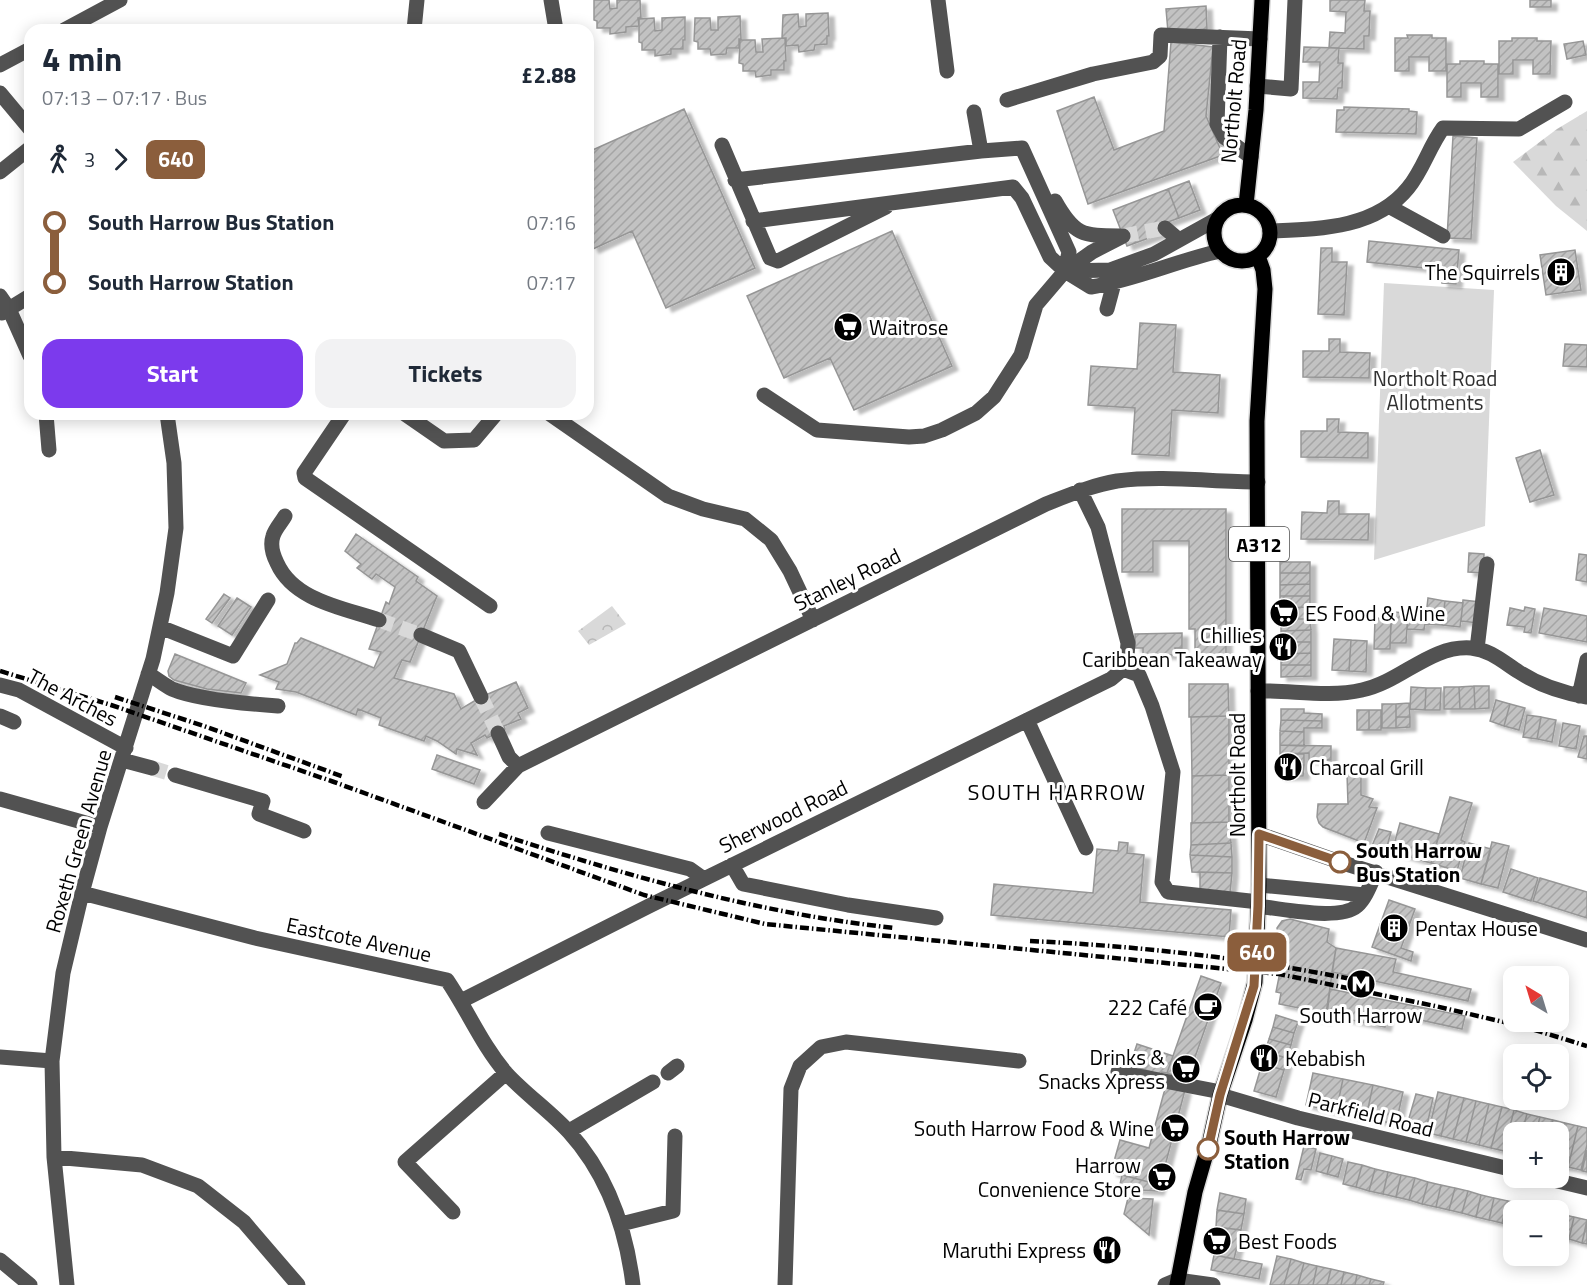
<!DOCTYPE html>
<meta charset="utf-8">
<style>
:root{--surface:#fff;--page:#f2f2f3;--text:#1f2937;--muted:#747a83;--accent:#7c3aed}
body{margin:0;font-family:"Titillium Web",sans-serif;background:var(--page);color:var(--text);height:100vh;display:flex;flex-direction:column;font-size:22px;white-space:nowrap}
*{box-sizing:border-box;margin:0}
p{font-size:20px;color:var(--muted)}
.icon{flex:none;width:33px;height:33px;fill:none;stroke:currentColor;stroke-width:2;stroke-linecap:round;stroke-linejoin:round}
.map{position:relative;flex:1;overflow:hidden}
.details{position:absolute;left:24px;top:24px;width:570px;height:396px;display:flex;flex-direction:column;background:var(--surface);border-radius:18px;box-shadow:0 3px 15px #0003}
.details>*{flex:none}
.badge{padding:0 12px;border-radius:9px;font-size:21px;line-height:39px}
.needle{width:39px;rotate:322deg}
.buttons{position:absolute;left:1503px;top:966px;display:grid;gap:12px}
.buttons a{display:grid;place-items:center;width:66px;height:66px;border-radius:12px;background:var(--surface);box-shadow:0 3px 15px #0003;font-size:30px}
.map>.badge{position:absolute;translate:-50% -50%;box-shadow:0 0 0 3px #fff}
.legs{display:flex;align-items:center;gap:9px;height:66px;padding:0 18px;font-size:20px}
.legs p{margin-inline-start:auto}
.overview{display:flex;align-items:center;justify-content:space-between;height:102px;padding:0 18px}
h1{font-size:33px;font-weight:700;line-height:45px}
.button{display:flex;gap:12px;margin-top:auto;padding:12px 18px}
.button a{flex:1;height:69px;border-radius:18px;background:var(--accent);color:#fff;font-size:24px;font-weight:700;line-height:69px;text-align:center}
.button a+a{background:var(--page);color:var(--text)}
ul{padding:0 18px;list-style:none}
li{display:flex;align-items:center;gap:21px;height:60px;font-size:22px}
li i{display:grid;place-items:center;width:9px;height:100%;margin:0 8px;background:currentColor}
li i::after{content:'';width:15px;height:15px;margin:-8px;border:4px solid;border-radius:50%;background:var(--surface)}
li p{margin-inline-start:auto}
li:first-child i{background:linear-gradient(#0000 50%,currentColor 0)}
li:last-child i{background:linear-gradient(currentColor 50%,#0000 0)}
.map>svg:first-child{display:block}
</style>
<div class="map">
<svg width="1587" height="1285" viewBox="0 0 1587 1285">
<defs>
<pattern id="forest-firs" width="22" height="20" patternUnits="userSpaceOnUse" patternTransform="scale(1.5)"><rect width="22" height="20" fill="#d9d9d9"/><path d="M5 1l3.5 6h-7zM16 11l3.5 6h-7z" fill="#b8b8b8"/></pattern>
<pattern id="park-crowns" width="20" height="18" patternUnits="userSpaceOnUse" patternTransform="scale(1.5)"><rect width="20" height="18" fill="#d9d9d9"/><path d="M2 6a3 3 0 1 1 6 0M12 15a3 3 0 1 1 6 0" fill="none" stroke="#b8b8b8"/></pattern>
<pattern id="building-hatch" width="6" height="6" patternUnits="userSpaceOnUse" patternTransform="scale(1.5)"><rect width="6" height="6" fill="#c2c2c2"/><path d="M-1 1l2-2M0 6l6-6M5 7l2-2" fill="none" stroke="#a5a5a5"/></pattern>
<filter id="shadow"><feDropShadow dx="6" dy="4" stdDeviation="1.5" flood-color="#0004"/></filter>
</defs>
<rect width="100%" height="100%" fill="#fff"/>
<!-- forest -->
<path fill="url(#forest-firs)" d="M1587,111V231L1556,206L1513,162L1557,129Z"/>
<!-- park -->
<path fill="url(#park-crowns)" d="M612,606L626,624L589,645L578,631Z"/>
<!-- garden -->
<path fill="#d9d9d9" d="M1384,283L1494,290L1485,526L1374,560Z"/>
<!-- building -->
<path fill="url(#building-hatch)" stroke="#969696" stroke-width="1.5" filter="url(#shadow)" d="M594,0H609L610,9L617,8V0H640L641,18H638L639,26L626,27V32L610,34V28H597V21L594,20Z
M1330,0H1365L1364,11H1370L1369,36H1364V49L1329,48L1330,32L1345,33L1346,12L1330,11Z
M1530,0H1551V7H1530Z
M1206,6L1207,29L1168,32L1166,9Z
M828,13L829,36H827V44L815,45L814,50L799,52L798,45L786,46V38H782L783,15L798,14L799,27L806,26V14Z
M740,16L741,39H739V48H727L726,54L711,55L710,49H698V42L694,41L695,18H710L711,30H718V17Z
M685,17V40H683V49H671V54L655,56V50H642V43L639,42V19L654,18L655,31L662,30V18Z
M1407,35H1432V38H1446V71H1429V57H1409V71H1395V38H1408Z
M785,38L786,61H784V70H771V75L756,77L755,71H743V64L739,63L740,40H755L756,52H763L762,39Z
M1512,38H1537V41H1551L1550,74H1533V60H1513V74H1499V41H1512Z
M1583,41L1586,55L1567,59L1564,44Z
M1171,42L1213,47L1206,116L1223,155L1088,204L1057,111L1094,97L1114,150L1164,131Z
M1304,47L1339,48L1338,63H1343L1342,88H1338L1337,99L1303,98V82H1319L1320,62H1303Z
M1460,61H1484V64H1498V97H1481V83H1461V97H1447V64H1460Z
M1344,107L1409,109V111L1417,112L1416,134L1336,132L1337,110H1344Z
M684,109L755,268L666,308L632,231L593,249L588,238V152Z
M1453,136L1477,138L1471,239L1447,238Z
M1189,181L1200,210L1179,218L1168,189Z
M1168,189L1179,218L1165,223L1160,234L1127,246L1113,210Z
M892,231L952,366L854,410L830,358L784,378L747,296Z
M1369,241L1459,250L1456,284L1442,283L1443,270L1367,262Z
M1321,248H1332V262H1347L1344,315L1318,314Z
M1575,250L1581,290L1546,295L1540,255Z
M1140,323L1176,325L1173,372L1220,375L1218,413L1172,410L1169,456L1132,454L1135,408L1088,405L1091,366L1137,369Z
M1329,339H1340V352L1370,353L1369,378L1303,377V351H1329Z
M1565,344L1587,345V367L1563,366Z
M1327,419H1339L1338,432L1368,433V458L1301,457V431H1327Z
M1540,450L1554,495L1530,502L1516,458Z
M1328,501H1339V514H1369L1368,540L1301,539L1302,512L1327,513Z
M1122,509H1226V660H1195V629H1189V541H1153V572H1122Z
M356,534L418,577L416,581L437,596L410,662L402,660L394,678L454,694L461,709L481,697L516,682L528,708L518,713L521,719L504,726L505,729L487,738L485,735L471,743L477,755L457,749L456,754L437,741L426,736L424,741L379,725L381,718L358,709L356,715L296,692L276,689L279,682L260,675L287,664L295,643H297L301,638L374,668L381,652L369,649L386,602L389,604L395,587L376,574L372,579L357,568L361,564L345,551Z
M1469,553L1484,554L1483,573L1468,572Z
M1579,554L1587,555V582L1576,580Z
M1280,562H1310V573H1280Z
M1280,573H1310V584L1280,585Z
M1310,584V596H1280V585Z
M224,594L230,598L212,623L206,619Z
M1280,596H1310V607L1280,608Z
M237,598L251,607L232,635L218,626Z
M1428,598L1445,601L1442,625L1425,624Z
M1463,600L1480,602L1478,623L1461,621Z
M1445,601L1463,603L1460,627L1442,625Z
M1310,607V619H1281L1280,608Z
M1525,607L1535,609L1531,633L1524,632L1525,627L1507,625L1510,608L1524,611Z
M1409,608L1427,610L1424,630L1407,629Z
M1544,608L1587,616V642L1539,633Z
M1392,612L1408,613L1406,643H1390Z
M1375,618L1391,619L1390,649H1374Z
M1281,619H1310L1311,630L1281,631Z
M1311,630V642H1281V631Z
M1182,633V648H1175V655H1143V648H1135V634Z
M1334,639L1351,640L1349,671L1332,670Z
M1351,640L1367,641L1366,672L1349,671Z
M1281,642H1311V653L1281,654Z
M1311,653V665H1281V654Z
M175,654L246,683L241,693L207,689L174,680L169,676L168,671Z
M1281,665H1311V676L1281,677Z
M1189,684H1228L1229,716L1189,717Z
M1474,686L1475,709H1460L1459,687Z
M1474,686H1489V708L1475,709Z
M1411,687L1426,688L1425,710L1410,709Z
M1444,687H1459L1460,709H1444Z
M1426,688H1441L1440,710H1425Z
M1496,700L1510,704L1504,726L1490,721Z
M1409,703L1410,717H1396V704Z
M1382,704H1396V728H1382Z
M1510,704L1525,708L1519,730L1504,726Z
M1281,709H1304V713L1322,714V721L1281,720Z
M1357,710H1369V730H1357Z
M1369,710H1381V730H1369Z
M1527,715L1541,717L1537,739L1523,737Z
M1229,716V775L1192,776L1191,717Z
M1396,717H1410V727L1396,728Z
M1541,717L1556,720L1552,742L1537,739Z
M1281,720L1322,721V728H1304V732L1280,731Z
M1563,723L1580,726L1576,749L1559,746Z
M1280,731L1304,732V746L1280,745Z
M1584,736H1587V759L1578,757Z
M1280,745L1331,746V760H1309V753L1280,754Z
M1280,754H1304V765H1280Z
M437,755L480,770L474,784L432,769Z
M1280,765H1304L1303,776H1280Z
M1347,774H1361V795L1373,799L1369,807L1377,808L1364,843L1323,827L1319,823L1317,817L1318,804H1348Z
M1229,775V822L1192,823V776Z
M1450,797L1472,803L1461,840L1465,842L1457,871L1431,863Z
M1229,822L1231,843L1191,845V823Z
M1400,823L1439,834L1431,863L1392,852Z
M1379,829L1391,832L1386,850L1372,846Z
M1119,842L1128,843L1127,853L1144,855L1140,902L1231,910L1229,937L991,915L994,884L1093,893L1097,849L1118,851Z
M1492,842L1509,846L1498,888L1481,884Z
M1231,843L1232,857L1190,855L1191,845Z
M1469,843L1491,849L1481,884L1460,878Z
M1190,855L1232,857V873L1192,872Z
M1511,869L1538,878L1531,901L1503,892Z
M1200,872L1232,873L1230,893L1200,890Z
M1540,878L1587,892V918L1533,901Z
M1389,900L1415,909L1401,948L1413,952L1411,961L1372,947Z
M1290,919L1329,929L1327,942L1336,948L1325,1020L1303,1015L1304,1009L1279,1004L1281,993L1276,992L1286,942L1278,937L1277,928L1282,921Z
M1336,948L1396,959L1393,972L1471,989L1468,1001L1332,972Z
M1201,976L1221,983L1187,1080L1167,1073Z
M1330,989L1465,1016L1462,1029L1388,1013L1385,1027L1327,1015Z
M1276,1015L1298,1022L1294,1033L1273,1027Z
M1273,1027L1294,1033L1291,1045L1269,1039Z
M1269,1039L1291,1045L1287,1058L1265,1052Z
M1137,1044L1173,1056L1167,1073L1162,1072L1161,1075L1130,1065Z
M1265,1052L1287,1058L1284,1070L1262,1064Z
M1262,1064L1284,1070L1276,1097L1254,1091Z
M1313,1073L1343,1079L1336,1112L1306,1105Z
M1343,1079L1373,1085L1366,1118L1336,1112Z
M1166,1085L1185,1090L1160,1185L1111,1172L1120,1140L1149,1148Z
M1373,1085L1403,1092L1396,1124L1366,1118Z
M1438,1092L1451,1095L1441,1136L1428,1133Z
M1416,1094L1433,1098L1426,1130L1407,1125Z
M1451,1095L1464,1098L1453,1139L1441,1136Z
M1464,1098L1476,1101L1466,1142L1453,1139Z
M1476,1101L1489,1104L1479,1145L1466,1142Z
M1489,1104L1502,1107L1491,1148L1479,1145Z
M1502,1107L1514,1110L1504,1151L1491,1148Z
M1514,1110L1527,1114L1522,1132H1514V1154L1504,1151Z
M1527,1114L1540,1117L1536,1132H1522Z
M1540,1117L1553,1120L1550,1132H1536Z
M1553,1120L1565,1123L1558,1150V1132H1550Z
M1565,1123L1578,1126L1568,1167L1558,1165V1150Z
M1578,1126L1587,1128V1145L1581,1170L1568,1167Z
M1304,1146L1316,1149L1311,1170L1304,1169L1301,1180L1296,1179Z
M1587,1150V1172L1582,1171Z
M1320,1153L1332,1156L1327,1174L1316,1171Z
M1332,1156L1343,1159L1338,1177L1327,1174Z
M1348,1162L1362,1165L1356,1187L1343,1184Z
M1362,1165L1375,1169L1369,1191L1356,1187Z
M1375,1169L1388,1172L1383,1194L1369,1191Z
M1388,1172L1401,1175L1396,1197L1383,1194Z
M1122,1175L1160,1185L1158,1191L1119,1189Z
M1401,1175L1415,1178L1409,1200L1396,1197Z
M1415,1178L1428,1182L1422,1204L1409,1200Z
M1428,1182L1441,1185L1436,1207L1422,1204Z
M1441,1185L1455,1188L1449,1210L1436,1207Z
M1455,1188L1468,1191L1462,1213L1449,1210Z
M1468,1191L1481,1195L1476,1217L1462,1213Z
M1220,1193L1246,1199L1244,1214L1217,1210Z
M1481,1195L1494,1198L1489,1220L1476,1217Z
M1128,1198L1153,1199L1149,1235L1124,1214Z
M1494,1198L1508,1201L1502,1223L1489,1220Z
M1508,1201L1521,1204L1519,1210H1514V1226L1502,1223Z
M1521,1204L1534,1208V1210H1519Z
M1217,1210L1244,1214L1241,1230L1216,1227Z
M1561,1214L1574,1217L1569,1239L1558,1237Z
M1574,1217L1587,1220L1582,1243L1569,1239Z
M1587,1222V1244L1582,1243Z
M1216,1227L1241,1230L1234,1259L1214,1255Z
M1214,1255L1262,1264L1259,1279L1211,1270Z
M1277,1256L1291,1259L1284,1285H1270Z
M1291,1259L1304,1263L1298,1285H1284Z
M1304,1263L1317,1266L1313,1285H1298Z
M1317,1266L1331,1269L1327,1285H1313Z
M1331,1269L1344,1272L1341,1285H1327Z
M1344,1272L1357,1275L1355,1285H1341Z
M1357,1275L1371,1279L1369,1285H1355Z
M1371,1279L1384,1282L1383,1285H1369Z"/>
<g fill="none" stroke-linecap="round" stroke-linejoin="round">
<!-- minor-tunnel -->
<path stroke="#d9d9d9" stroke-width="15" stroke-dasharray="15 8" stroke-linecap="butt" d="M1123,236L1165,228
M379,620L421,635
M481,697L498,733
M152,768L175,775"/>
<!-- major casing -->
<g stroke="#dbdbdb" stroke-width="18">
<path id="major" d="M1246,205L1256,110L1262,0
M1214 233a28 28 0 1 1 56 0a28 28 0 1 1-56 0Z
M1177,1285L1195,1192L1210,1140L1220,1095L1245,1020L1255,982L1259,885L1257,421L1265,289L1263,270L1258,256"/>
</g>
<!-- minor -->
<path stroke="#525252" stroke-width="15" d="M551,0L556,30
M938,0L947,71
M64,30L120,0
M414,30L417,0
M1220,37L1217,124L1224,137L1251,157
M0,65L30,49
M1257,86L1291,89L1295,0
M0,93L30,129
M1007,100L1093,74L1153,62L1160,56L1161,35L1260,39
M974,112L981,151
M722,145L770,258L778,261L886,207
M0,172L30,148
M735,180L981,151L1022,148L1069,252L1065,271
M1055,201C1074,235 1082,236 1120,236
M1390,207L1443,236
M753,221L1013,187L1022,198L1050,257L1065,271L1091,287C1135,280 1176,261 1220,251
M1165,228L1179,240
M1270,231C1318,229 1375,229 1408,188C1423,170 1429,147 1443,128L1519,129L1565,102
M1065,271L1110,270L1154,254L1217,219
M0,296L9,309L30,356
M1107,309L1114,283
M2,313L30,296
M764,395L817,430L909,437L924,436L942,430L976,413L994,397L1021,355L1036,305L1065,271L1092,252L1123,236
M46,414L49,450
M344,414L304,473L305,478L490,606
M405,414L444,441L474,440L496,414
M550,414L668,496L703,509L745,519L771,540L790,571L813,620
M1080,490L1098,527L1128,643L1127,656L1123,669
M285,516C281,523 275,529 273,536C270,545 273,555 277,563C294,601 344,608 379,620
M160,627L233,656L268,600
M421,635L459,651L481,697
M1477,649L1487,564
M1123,669L1139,675L1152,706L1173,772L1162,882L1168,892L1259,902
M148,674C156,678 164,685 172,689C198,700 249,704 278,706
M0,685L19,690L126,748
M1258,691C1292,690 1328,698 1362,690C1401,682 1430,645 1471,648C1491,650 1503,662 1519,672C1539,685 1563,693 1587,697
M1579,696L1587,660
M0,716L14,722
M1027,720L1086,848
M498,733L509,757L518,766
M122,760L152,768
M175,775L263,801L259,814L304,831
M0,799L100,827
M484,802L518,766L1046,504C1069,495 1093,485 1117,481C1164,475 1211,482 1258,482
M548,833L690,869L704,879
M1259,834L1340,862L1587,940
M732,865L743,884L848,905L936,918
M1259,885L1365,895
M82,893L255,938L447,980C468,1011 482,1045 506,1073C525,1094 550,1111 569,1132C608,1175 626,1228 633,1285
M1258,906C1281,909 1340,921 1357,906C1366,898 1371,883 1376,872
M461,1001L649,906L1111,679L1123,669
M0,1057L52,1061
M1118,1072L1221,1092
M668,1073L677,1066
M1220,1095L1298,1118L1514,1170
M569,1131L653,1082
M54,1157L142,1165L198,1186L244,1222L298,1285
M1545,1178L1587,1188
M453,1212L405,1162L506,1073
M621,1224L673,1211L675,1136
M0,1260L30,1285
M67,1285L54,1157L52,1061L63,973L82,893L100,827L153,659L167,593L176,528L174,463L167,414
M785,1285L791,1089L800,1066L821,1047L846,1042L1019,1061
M1165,1285L1177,1280L1213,1285"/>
<!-- major -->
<use href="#major" stroke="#000" stroke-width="15"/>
<!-- rail -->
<path stroke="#000" stroke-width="4.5" stroke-dasharray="9 3 1.5 3" stroke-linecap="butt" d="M0,671L111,705L334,782L644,895L765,924L1279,974L1435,1006L1525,1027L1587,1046
M115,697L204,726L344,777
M499,834C627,876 761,914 895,928
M1030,941C1138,946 1245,958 1351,979"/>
</g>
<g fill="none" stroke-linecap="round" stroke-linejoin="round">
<!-- line-1 casing -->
<g stroke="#fff" stroke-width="14">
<path id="line-1" d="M1208,1149L1220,1095L1254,986L1258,906L1259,834L1340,862"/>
</g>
<!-- line-1 -->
<use href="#line-1" stroke="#8b5e3c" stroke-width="9"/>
</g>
<!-- icons -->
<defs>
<g id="building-disc" transform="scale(1.5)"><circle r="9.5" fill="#000" stroke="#fff"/><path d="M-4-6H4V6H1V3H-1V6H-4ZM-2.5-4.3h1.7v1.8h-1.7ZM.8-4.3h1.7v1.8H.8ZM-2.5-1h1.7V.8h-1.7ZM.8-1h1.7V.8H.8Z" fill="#fff"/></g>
<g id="supermarket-disc" transform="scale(1.5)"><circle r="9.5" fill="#000" stroke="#fff"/><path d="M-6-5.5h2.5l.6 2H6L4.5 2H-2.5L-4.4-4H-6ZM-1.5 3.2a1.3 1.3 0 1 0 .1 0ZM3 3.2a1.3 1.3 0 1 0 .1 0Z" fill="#fff"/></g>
<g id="restaurant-disc" transform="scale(1.5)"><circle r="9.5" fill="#000" stroke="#fff"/><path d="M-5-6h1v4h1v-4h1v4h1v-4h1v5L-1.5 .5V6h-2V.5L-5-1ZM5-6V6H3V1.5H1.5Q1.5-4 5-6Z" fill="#fff"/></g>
<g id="metro-disc" transform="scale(1.5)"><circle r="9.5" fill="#000" stroke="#fff"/><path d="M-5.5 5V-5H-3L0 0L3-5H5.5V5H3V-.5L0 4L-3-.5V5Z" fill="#fff"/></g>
<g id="cafe-disc" transform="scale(1.5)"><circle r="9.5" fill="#000" stroke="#fff"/><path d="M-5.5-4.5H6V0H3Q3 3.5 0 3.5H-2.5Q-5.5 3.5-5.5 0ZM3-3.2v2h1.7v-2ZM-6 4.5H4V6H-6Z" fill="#fff"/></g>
</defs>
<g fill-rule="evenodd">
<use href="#building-disc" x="1561" y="272"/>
<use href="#supermarket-disc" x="848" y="327"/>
<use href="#supermarket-disc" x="1284" y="613"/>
<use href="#restaurant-disc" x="1283" y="647"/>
<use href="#restaurant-disc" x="1288" y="767"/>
<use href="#building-disc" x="1394" y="928"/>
<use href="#metro-disc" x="1361" y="984"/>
<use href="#cafe-disc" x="1208" y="1007"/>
<use href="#restaurant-disc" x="1264" y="1058"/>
<use href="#supermarket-disc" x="1186" y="1069"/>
<use href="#supermarket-disc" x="1175" y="1128"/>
<use href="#supermarket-disc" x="1162" y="1177"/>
<use href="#supermarket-disc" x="1217" y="1241"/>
<use href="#restaurant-disc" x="1107" y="1250"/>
</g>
<!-- markers -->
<g fill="#fff" stroke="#8b5e3c" stroke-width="3">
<circle cx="1340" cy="862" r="10"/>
<circle cx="1208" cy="1149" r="10"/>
</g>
<g text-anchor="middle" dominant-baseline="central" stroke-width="6" stroke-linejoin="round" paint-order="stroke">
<!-- shield labels -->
<rect fill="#fff" stroke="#4c4c4c" stroke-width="1.5" x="1229" y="527" width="60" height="34" rx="4.5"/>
<g font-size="20" font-weight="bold" fill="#000">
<text x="1259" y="544">A312</text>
</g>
<!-- street labels -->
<g font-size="21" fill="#000" stroke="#fff">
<text transform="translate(1233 101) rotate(-85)">Northolt Road</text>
<text transform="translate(847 579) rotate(-26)">Stanley Road</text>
<text transform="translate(73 697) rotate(28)">The Arches</text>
<text transform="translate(1237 775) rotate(-90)">Northolt Road</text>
<text transform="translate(783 816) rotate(-26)">Sherwood Road</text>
<text transform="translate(78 841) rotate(-74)">Roxeth Green Avenue</text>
<text transform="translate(359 939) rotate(12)">Eastcote Avenue</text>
<text transform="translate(1371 1114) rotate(14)">Parkfield Road</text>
</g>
<!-- poi labels -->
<g font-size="21" fill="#000" stroke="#fff" text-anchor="end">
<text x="1540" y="272">The Squirrels</text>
<text x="869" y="327" text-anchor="start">Waitrose</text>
<text x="1305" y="613" text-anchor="start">ES Food &amp; Wine</text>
<text x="1262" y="635">Chillies<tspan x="1262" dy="24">Caribbean Takeaway</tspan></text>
<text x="1309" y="767" text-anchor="start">Charcoal Grill</text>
<text x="1415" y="928" text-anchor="start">Pentax House</text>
<text x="1187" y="1007">222 Café</text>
<text x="1361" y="1015" text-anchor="middle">South Harrow</text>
<text x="1165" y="1057">Drinks &amp;<tspan x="1165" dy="24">Snacks Xpress</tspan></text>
<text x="1285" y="1058" text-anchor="start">Kebabish</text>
<text x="1154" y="1128">South Harrow Food &amp; Wine</text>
<text x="1141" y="1165">Harrow<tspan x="1141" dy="24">Convenience Store</tspan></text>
<text x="1238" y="1241" text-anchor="start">Best Foods</text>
<text x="1086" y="1250">Maruthi Express</text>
</g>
<!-- park labels -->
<g font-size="21" fill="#303030" stroke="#fff">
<text x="1435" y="378">Northolt Road<tspan x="1435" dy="24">Allotments</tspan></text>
</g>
<!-- stop labels -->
<g font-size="21" font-weight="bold" fill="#000" stroke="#fff" text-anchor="start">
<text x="1356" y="850">South Harrow<tspan x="1356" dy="24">Bus Station</tspan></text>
<text x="1224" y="1137">South Harrow<tspan x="1224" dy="24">Station</tspan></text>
</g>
<!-- neighbourhood labels -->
<g font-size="22" letter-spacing="1.5" fill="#000" stroke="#fff">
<text x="1057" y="792">SOUTH HARROW</text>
</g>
</g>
</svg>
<div class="buttons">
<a><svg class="needle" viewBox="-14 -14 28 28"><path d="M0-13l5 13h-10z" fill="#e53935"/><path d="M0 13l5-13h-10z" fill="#747a83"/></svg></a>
<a><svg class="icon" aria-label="locate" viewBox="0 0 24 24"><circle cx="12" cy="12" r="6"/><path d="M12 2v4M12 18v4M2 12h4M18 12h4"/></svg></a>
<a>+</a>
<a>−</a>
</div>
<b class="badge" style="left:1257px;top:952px;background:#8b5e3c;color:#fff">640</b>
<section class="details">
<div class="overview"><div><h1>4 min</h1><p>07:13 – 07:17 · Bus</p></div><b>£2.88</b></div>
<div class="legs"><svg class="icon" aria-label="walk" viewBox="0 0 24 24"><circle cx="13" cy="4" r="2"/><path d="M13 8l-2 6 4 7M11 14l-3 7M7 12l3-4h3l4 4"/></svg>3<svg class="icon" aria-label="forward" viewBox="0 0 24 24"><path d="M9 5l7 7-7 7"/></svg><b class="badge" style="background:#8b5e3c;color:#fff">640</b></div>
<ul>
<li><i style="color:#8b5e3c"></i><b>South Harrow Bus Station</b><p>07:16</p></li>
<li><i style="color:#8b5e3c"></i><b>South Harrow Station</b><p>07:17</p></li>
</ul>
<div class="button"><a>Start</a><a>Tickets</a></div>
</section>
</div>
